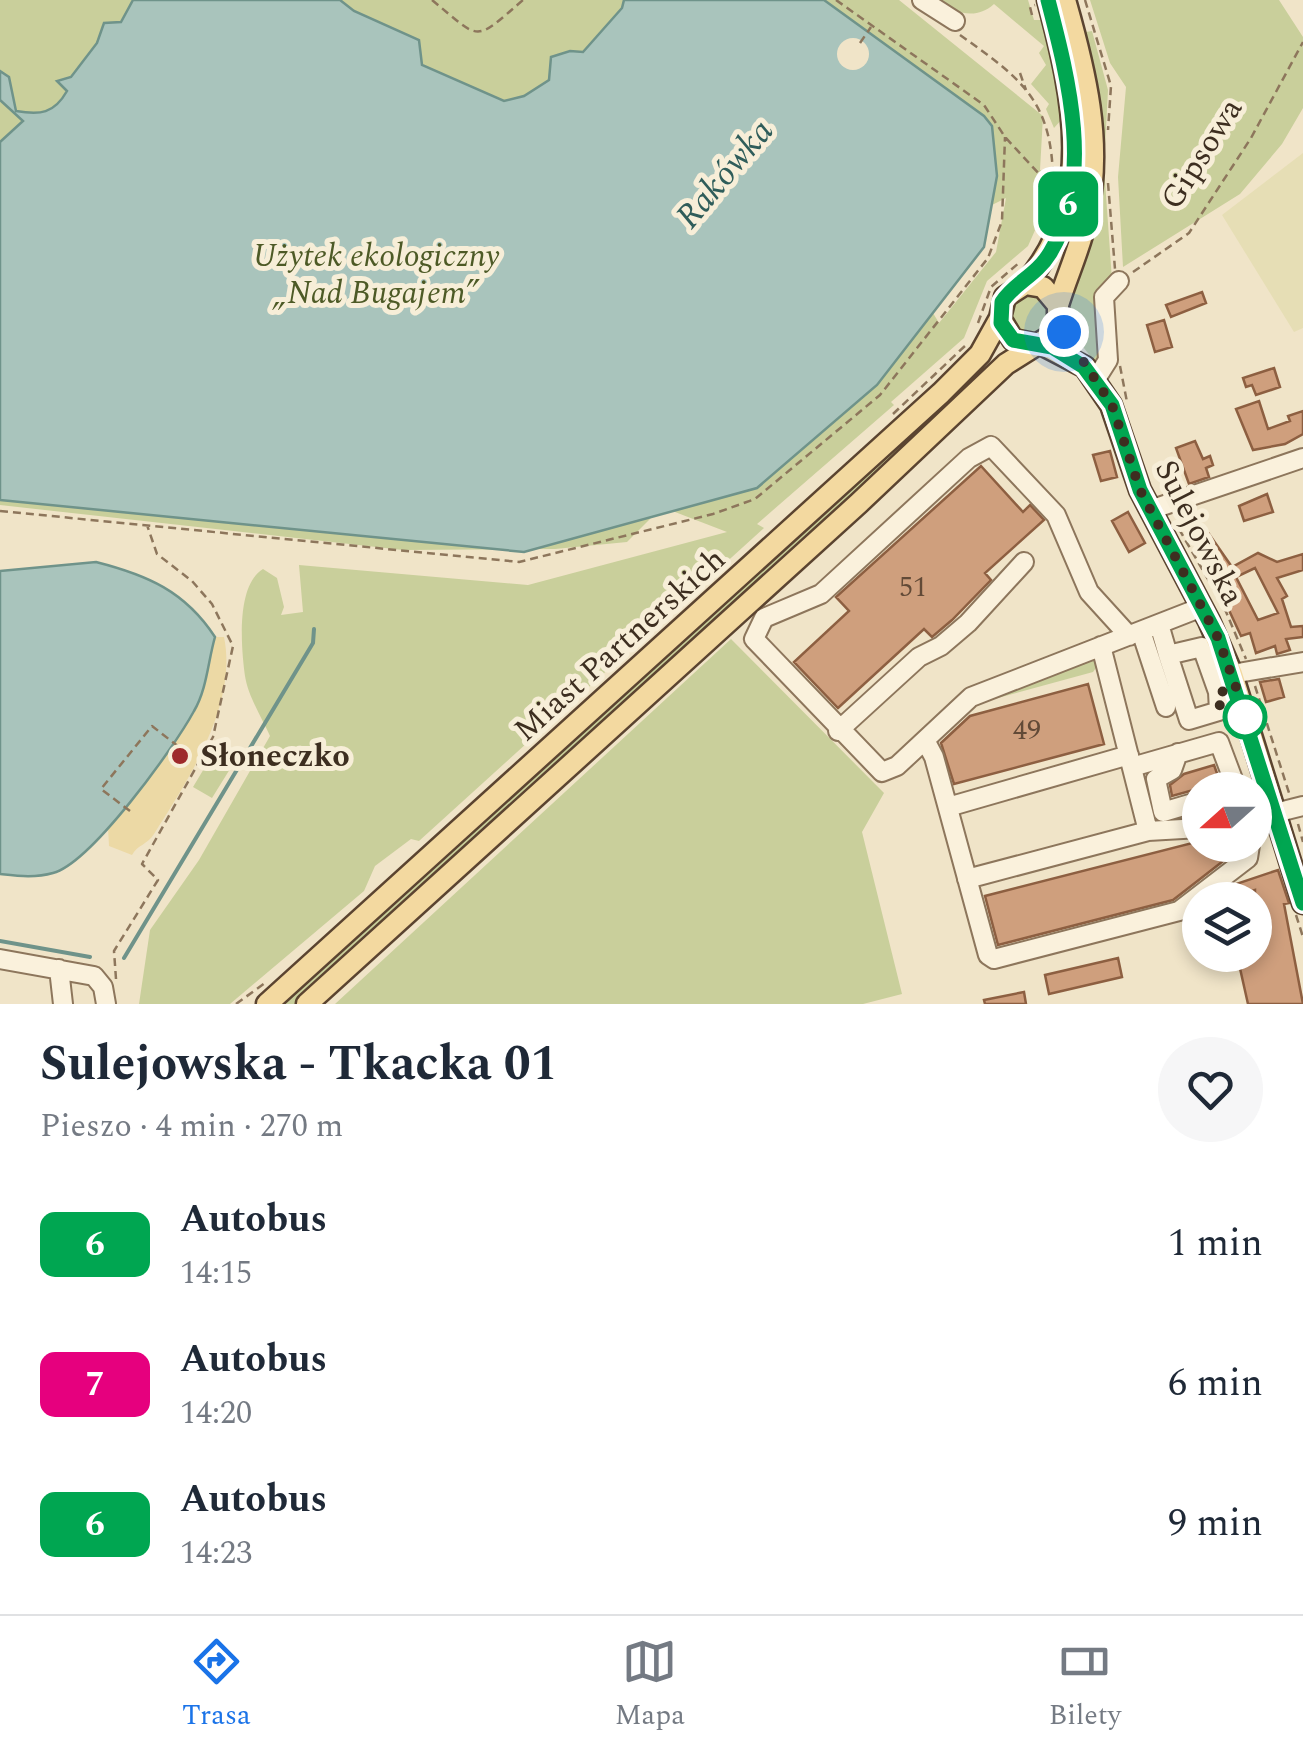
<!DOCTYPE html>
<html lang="pl">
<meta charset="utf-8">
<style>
:root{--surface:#fff;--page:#f6f6f7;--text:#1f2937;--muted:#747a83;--line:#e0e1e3;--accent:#1a73e8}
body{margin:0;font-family:Spectral,serif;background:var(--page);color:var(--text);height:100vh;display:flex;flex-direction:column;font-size:38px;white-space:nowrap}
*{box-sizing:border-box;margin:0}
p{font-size:32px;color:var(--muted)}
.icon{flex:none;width:55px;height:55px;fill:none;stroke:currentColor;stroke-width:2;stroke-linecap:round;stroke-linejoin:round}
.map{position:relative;height:1004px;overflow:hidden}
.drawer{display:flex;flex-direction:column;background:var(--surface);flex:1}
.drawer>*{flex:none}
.badge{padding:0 20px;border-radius:15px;font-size:35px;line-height:65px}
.needle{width:65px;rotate:249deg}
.tools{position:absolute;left:1182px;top:772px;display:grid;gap:20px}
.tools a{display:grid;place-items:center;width:90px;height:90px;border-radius:50%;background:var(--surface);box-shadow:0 5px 15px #0003;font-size:50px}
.you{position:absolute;width:50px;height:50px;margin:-25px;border:8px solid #fff;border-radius:50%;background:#1a73e8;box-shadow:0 0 0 15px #1a73e833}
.map>.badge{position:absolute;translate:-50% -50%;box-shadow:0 0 0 5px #fff}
.round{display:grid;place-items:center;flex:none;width:105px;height:105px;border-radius:52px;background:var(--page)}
.overview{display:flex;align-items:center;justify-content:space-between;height:170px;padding:0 40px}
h1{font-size:48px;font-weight:700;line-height:75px}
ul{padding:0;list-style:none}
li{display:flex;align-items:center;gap:30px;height:140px;padding:0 40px}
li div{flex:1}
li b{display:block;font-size:38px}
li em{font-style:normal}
li .badge{min-width:110px;font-weight:700;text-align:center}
.dock{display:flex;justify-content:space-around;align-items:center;height:140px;border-top:2px solid var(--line);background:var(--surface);font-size:28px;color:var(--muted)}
.dock a{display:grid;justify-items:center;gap:5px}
.dock .active{color:var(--accent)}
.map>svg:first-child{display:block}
</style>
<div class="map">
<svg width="1303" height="1004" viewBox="0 0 1303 1004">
<rect width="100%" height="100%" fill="#f0e4c8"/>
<!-- farmland -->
<path fill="#e6deb5" d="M1303,153V328L1294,332L1222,215Z"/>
<!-- green -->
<path fill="#c9cf9b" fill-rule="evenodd" d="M0,0H899L1043,116L1040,170L1049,173L1044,210L1028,246L987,281L964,338L891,402L894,405L757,524L764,528L419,841L411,839L375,866L364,891L230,1004H139L150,930L199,860L270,736C262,718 248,696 245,676C241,647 236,585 263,569L277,578L284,607L281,615L303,612L299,565L528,585L727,532L662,507L627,542L555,549L403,550L0,505ZM1006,198L996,252L939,323L915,283L964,219Z
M934,0H1028L1034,20H1045L1058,62L1062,119L1054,128L1046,109L1049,104L1031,84L1046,65L1039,53L1044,46L994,4C974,22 954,11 934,0Z
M1090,0H1279L1303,37V108L1282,144L1240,194L1123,267L1118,177L1126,87L1110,63Z
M1092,31L1108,90L1104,167L1112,280L1099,289V361L1095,362L1072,333L1066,307L1080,262L1086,32Z
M1010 313a20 20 0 1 1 40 0a20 20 0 1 1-40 0Z
M982,362L989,370L955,404L308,994L295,1004H278Z
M731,639L884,793L862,832L902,994L863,1004H335Z
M1090,657L1098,665L1093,672L972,705Z
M211,757L230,769L212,798L193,787Z"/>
<!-- sand -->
<path fill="#ecd9a5" d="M215,637H224C238,705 188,780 154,834C147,845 137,845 132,855L109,846L108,827L154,771L203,690Z"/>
<!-- water -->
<path fill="#a9c4bc" stroke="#6f938a" stroke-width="2.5" d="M133,0H340L354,11L419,40L422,65L504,101L524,96L549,80L551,57L570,51L583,52L622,8L624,0H824L984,116L992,126L997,176L984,247L877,385L757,488L524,552L0,500V142L23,121L0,100V71L9,77L16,111C40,115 54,114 67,91L57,81L71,77L97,43L104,23L121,22Z
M96,562C147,575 185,591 215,637C208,661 207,689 194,711C174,748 91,863 53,873C35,878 19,876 0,874V571Z"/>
<!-- pier -->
<path fill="#f0e4c8" d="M837 54a16 16 0 1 1 32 0a16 16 0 1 1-32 0Z"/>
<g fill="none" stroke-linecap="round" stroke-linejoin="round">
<!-- stream -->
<path stroke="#6f938a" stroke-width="4" d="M0,941L90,957
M124,958L313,643L314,629"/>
</g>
<!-- building -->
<path fill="#cf9f7d" stroke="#8d5f41" stroke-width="2.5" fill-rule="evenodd" d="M1202,292L1206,303L1171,317L1166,305Z
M1164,320L1172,347L1155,352L1147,325Z
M1274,368L1280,387L1256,395L1252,385L1246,387L1243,378Z
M1259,401L1268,429L1290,421L1288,416L1303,411V434L1285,444L1253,450L1236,409Z
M1195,441L1203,459L1210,456L1213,465L1206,468L1209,477L1189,484L1176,448Z
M1110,451L1117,477L1101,481L1093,455Z
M981,466L1023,512L1030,505L1044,520L985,573L991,580L952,620L932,637L924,629L838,708L794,662L849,611L836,597Z
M1267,494L1273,512L1244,521L1239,506Z
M1128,512L1145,543L1129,552L1112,521Z
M1209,534L1232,567L1258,553L1277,562L1303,554V570L1277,578L1287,596L1282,599L1291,627L1303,626V637L1286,639L1290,650L1277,654L1275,646L1256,653L1250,633L1241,636L1214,578L1219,575L1196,543ZM1255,568L1278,613L1258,620L1236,577Z
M1279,679L1284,697L1266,702L1260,682Z
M1088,684L1104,744L954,784L941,743L970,716Z
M1214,765L1223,790L1197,789L1172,796L1170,785L1184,774Z
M1200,841V845H1237L1236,851L1173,900L998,945L985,896Z
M1278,870L1289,903L1284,904L1303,1004H1248L1237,955H1255V890L1223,900L1221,894L1233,885Z
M1118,958L1122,977L1049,994L1045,975Z
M1024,992L1026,1004H985L984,1000Z"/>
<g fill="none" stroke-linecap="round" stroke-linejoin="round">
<!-- minor casing -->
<g stroke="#8d765c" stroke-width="22">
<path id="minor" d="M922,0L955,21
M1096,379L1108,360L1104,297L1119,281
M1150,510L1303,458
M1159,624L1168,655L1202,647L1218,692L1219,711L1189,720L1168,655
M1141,631L1166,707
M1129,636L1089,592L1056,515L991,446L969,458L821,594L764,618L754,639L882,772L897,766L971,697L1202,607
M1101,646L1148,831
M1232,674L1303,662
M838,731L919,657L941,646L968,623L1024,562
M925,740L934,757L988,955L994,959L1179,911L1248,858L1250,845
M1178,753L1172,770L1156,779L1163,812L1200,801
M1132,767L1219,742L1237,790
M948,807L1129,755
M1255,818L1303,806
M967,879L1148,831L1200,828
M0,959L94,976L103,987L106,1004
M59,969L63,1004"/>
</g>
<!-- major casing -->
<g stroke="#5b4430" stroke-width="25">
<path id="major" d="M1025,284C1097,201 1074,98 1048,0
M1058,305C1067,275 1081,246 1087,216C1103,142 1085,70 1065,0
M1039,343L1085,367L1111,405L1140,490L1209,621L1232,674L1303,903
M267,1004L941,393L980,354L1000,318
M307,1004L859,503L1006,364L1049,337L1058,323V305L1043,287L1025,284L1005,297L1000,318L1013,340L1034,344"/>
</g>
<!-- path -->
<path stroke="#8d765c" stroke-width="2.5" stroke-dasharray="8 5" stroke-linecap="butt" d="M432,0C482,41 473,43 523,0
M836,0L984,105L1005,137L1053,189
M1085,0L1111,86L1108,130
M1032,15L1030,7L1035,5
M960,35C1024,80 1053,103 1053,184
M860,43L871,27
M1020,73L1026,90
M1108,183L1115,269
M1133,272L1189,233L1251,138L1303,42
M978,323L991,287L1020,262
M1120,366L1127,402
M893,414L967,344
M0,511L519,562L713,514L755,499L880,395L988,258L1002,221L1005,137
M1179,529L1224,607L1246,659
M1255,686L1289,793
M130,811L101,789L152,726L179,747
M1298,824L1303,842
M1296,915L1303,937
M116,979L114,951L158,880L142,864L213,737L233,646L212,604L192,581L157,554L147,525
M236,1004L265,983"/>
<!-- minor -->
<use href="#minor" stroke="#faf1dc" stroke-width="18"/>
<!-- major -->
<use href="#major" stroke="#f3d9a0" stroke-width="20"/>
</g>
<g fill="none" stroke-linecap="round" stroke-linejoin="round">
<!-- line casing -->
<g stroke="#fff" stroke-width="22">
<path id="line" d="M1048,0C1068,77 1095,179 1050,253C1036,276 1014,283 1002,302L1001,323L1013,340L1052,347L1084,367L1112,405L1140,490L1218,638L1303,903"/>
</g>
<!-- line -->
<use href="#line" stroke="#00a651" stroke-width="15"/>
<!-- walk -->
<path stroke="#3d2e20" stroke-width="10" stroke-dasharray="0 18" d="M1064,332L1112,405L1140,490L1218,638L1237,690L1218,692L1220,707L1245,717"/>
</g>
<!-- markers -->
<circle fill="#fff" stroke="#00a651" stroke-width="5" cx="1245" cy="717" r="20"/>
<circle fill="#9e2a2b" stroke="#f7eed8" stroke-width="4" cx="180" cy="756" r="10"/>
<g text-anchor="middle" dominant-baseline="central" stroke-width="10" stroke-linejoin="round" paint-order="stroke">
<!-- number labels -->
<g font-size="28" fill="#624a37">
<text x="913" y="587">51</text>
<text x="1027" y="730">49</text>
</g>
<!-- street labels -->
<g font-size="32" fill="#3d2e20" stroke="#f7eed8">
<text transform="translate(1202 154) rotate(-58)">Gipsowa</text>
<text transform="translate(1199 533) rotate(63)">Sulejowska</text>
<text transform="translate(620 645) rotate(-42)">Miast Partnerskich</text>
</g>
<!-- park labels -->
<g font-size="32" font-style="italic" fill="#4d5a26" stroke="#f7eed8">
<text x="376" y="256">Użytek ekologiczny<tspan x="376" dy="37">„Nad Bugajem”</tspan></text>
</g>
<!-- poi labels -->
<g font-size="32" font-weight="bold" fill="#3d2e20" stroke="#f7eed8" text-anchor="start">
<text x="200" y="756">Słoneczko</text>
</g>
<!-- water labels -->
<g font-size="35" font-style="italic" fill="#2f5d5a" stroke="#f7eed8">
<text transform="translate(725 174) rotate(-50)">Rakówka</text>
</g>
</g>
</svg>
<div class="tools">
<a><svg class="needle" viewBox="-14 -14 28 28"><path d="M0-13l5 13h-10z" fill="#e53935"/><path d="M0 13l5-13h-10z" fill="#747a83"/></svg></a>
<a><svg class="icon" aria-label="layers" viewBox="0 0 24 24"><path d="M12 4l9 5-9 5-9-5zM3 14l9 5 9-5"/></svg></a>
</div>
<div class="you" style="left:1064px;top:332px"></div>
<b class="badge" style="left:1068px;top:204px;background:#00a651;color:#fff">6</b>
</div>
<section class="drawer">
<div class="overview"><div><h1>Sulejowska - Tkacka 01</h1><p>Pieszo · 4 min · 270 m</p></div><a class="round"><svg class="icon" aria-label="heart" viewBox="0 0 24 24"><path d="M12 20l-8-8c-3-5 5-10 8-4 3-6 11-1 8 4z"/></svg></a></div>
<ul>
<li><span class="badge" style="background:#00a651;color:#fff">6</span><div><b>Autobus</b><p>14:15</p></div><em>1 min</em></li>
<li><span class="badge" style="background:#e6007e;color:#fff">7</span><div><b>Autobus</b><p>14:20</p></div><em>6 min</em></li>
<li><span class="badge" style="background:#00a651;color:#fff">6</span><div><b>Autobus</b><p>14:23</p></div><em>9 min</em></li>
</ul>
</section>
<nav class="dock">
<a class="active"><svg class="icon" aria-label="directions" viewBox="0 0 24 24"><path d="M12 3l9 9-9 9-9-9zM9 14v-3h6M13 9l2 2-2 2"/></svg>Trasa</a>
<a><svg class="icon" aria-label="map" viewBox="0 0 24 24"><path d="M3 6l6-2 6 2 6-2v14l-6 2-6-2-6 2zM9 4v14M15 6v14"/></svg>Mapa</a>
<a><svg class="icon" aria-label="tickets" viewBox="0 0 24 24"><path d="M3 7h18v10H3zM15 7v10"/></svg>Bilety</a>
</nav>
